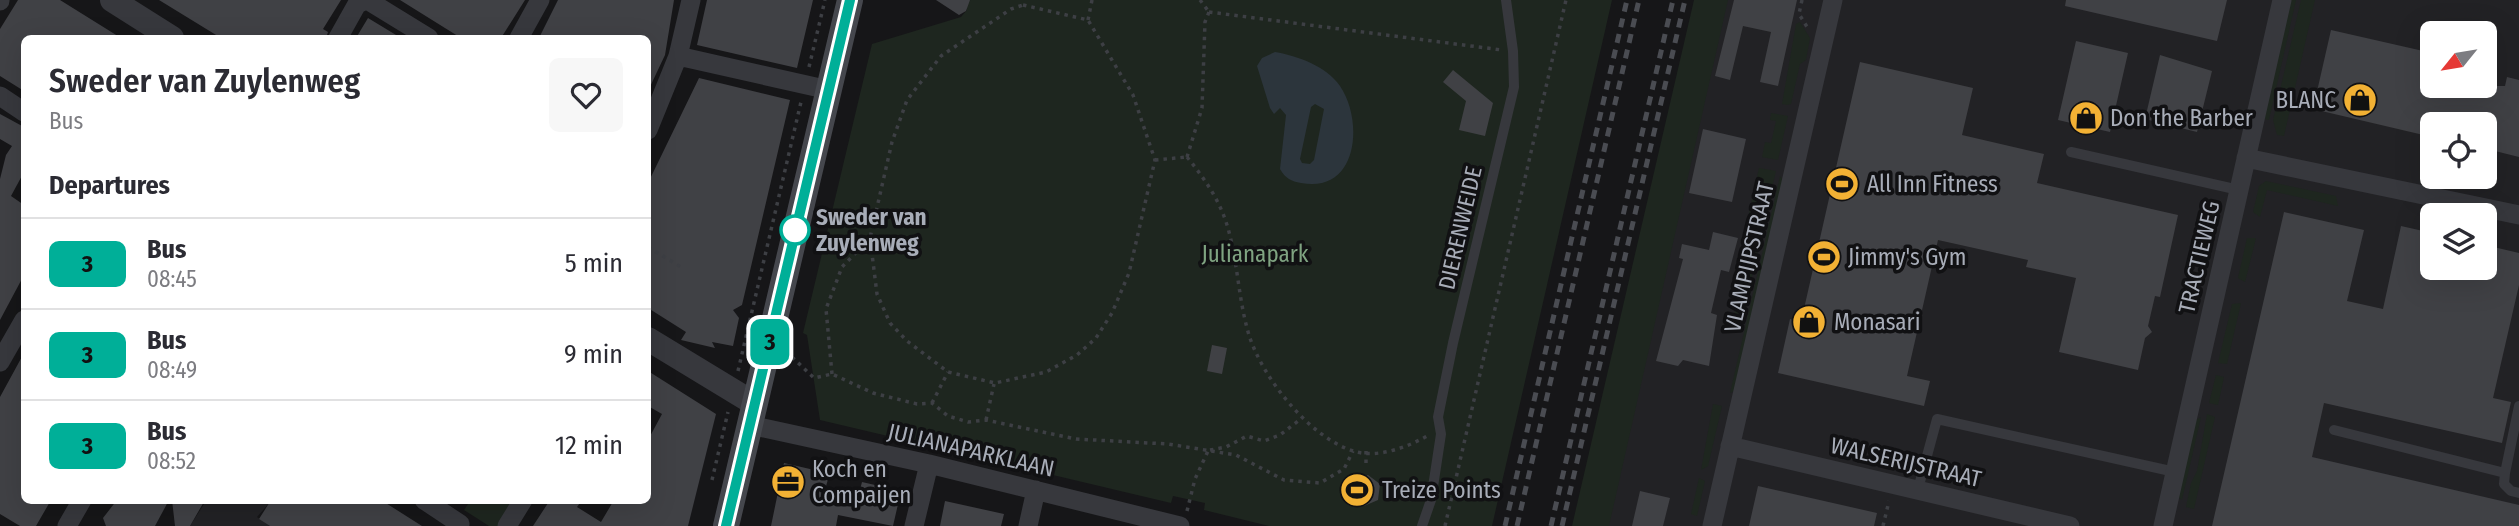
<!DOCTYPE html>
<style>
:root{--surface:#fff;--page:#f7f7f7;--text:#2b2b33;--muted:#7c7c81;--line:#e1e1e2}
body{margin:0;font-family:"Fira Sans Condensed",sans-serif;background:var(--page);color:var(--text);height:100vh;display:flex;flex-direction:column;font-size:26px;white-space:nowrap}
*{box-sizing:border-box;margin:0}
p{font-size:23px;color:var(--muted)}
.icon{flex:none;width:38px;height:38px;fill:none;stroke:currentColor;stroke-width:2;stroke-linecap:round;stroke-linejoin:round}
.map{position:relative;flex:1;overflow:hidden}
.sheet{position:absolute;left:21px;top:35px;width:630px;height:469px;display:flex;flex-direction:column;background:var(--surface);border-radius:10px;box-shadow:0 7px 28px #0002}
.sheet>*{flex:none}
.badge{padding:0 14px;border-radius:10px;font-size:24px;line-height:46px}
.needle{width:46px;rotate:240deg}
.tools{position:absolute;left:2420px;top:21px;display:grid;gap:14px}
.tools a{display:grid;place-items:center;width:77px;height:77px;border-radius:10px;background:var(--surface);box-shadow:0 7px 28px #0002;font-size:35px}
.map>.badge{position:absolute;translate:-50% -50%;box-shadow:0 0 0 4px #fff}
h2{padding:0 28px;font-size:26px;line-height:63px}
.round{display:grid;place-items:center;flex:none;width:74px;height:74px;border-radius:10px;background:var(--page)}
.headline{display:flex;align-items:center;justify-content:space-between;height:119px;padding:0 28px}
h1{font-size:33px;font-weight:600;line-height:52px}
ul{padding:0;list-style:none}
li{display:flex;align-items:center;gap:21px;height:91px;padding:0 28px;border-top:2px solid var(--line)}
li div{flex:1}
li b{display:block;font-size:26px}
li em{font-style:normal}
li .badge{min-width:77px;font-weight:700;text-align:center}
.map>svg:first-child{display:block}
</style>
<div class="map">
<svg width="2519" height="526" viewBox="0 0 2519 526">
<rect width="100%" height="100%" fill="#161618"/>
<!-- built -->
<path fill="#222225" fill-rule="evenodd" d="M1711,0H2519V526H1588ZM2432,33H2485V86H2432ZM2432,124H2485V177H2432ZM2432,215H2485V268H2432Z
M206,501H271L257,517L270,526H190Z"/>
<!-- green -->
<path fill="#1e261f" d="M1612,0L1492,526H1269L1204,510L1205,503L1173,496L1171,503L820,420L807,335L803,333L872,44L961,17L967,10V1L971,0Z
M1694,0H1728L1609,526H1572Z
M2291,0H2296L2269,120L2264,119Z
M2301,0H2315L2284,136L2277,135L2273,120Z
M1800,22L1810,38L1806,60L1800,64L1791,104L1787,105L1782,104L1796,24Z
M1771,113L1788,116L1778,160L1762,157L1765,142L1771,143L1776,121L1770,120Z
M1759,168L1776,171L1760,238L1752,237L1755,224L1747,222Z
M1780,176L1783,180L1736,390L1730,393Z
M2266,181L2336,196L2338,206L2267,190L2260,217L2253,212L2259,186Z
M2247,238H2256L2245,282L2238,278Z
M1752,239L1760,241L1740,329L1731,327Z
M2241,303L2227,364L2218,363L2232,304Z
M2216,375L2224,377L2218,405L2209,403Z
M1713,404L1722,406L1708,466L1701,470Z
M2207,414L2215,417L2194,509L2186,507L2191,483L2197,471Z
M2201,417L2182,500L2178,497L2196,420Z
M1699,478L1705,481L1697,516L1691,514Z
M470,501H514L498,526H489L464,510Z"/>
<!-- water -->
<path fill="#2c353c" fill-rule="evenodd" d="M1275,52C1298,56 1326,66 1340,86C1364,121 1358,194 1301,183C1291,181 1286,179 1280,169L1286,115L1280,108L1274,114L1270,108L1257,66L1262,58ZM1315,104L1324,109L1314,160L1310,164L1302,163L1300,159L1311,107Z"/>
<!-- building -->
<path fill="#404145" d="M18,0H60L121,38H24V91L0,76V29Z
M159,0H341L323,29L328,32L326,38H221Z
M400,0H525L501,38H461Z
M558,0H674L665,55L648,91V38H539Z
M707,0H813L797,68L697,45Z
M936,0H970L966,11L959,15Z
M1734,0H1797L1778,86L1760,82L1771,32L1743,26L1730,80L1715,76Z
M2066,0H2227L2217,41L2065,6Z
M368,18L401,38H356Z
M2331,30L2432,53V86H2505L2507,77L2519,80V157L2491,150L2496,124H2432V137L2313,109Z
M2076,41L2128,53L2110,132L2058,120Z
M2160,55L2212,71L2197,132L2145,119Z
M1860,62L1973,88L1962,135L2044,154L2037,183L2178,215L2160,297L2155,296L2148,326L2152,332L2145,338L2138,370L2059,352L2076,278L2026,267L2028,260L1938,240L1907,376L1930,381L1924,406L1778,373L1790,319L1801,322Z
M1453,70L1493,103L1485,136L1459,130L1466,101L1443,82Z
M699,78L790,100L742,305L733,310L739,318L733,346L712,342L715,348L681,340L686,332L648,308V183Z
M0,114L24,127V172L11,196L24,205V275L0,320V179L6,155L12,146L0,139Z
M1703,129L1746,139L1732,202L1689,193Z
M2284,212L2364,230L2347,301L2383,309L2401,226L2432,233V268H2485V245L2519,253V285L2493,398L2511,402L2502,443L2324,403L2312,457L2519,505V526H2212Z
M1713,232L1738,238L1729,272L1721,270L1711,313L1717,315L1709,366L1683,360L1678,366L1656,361L1683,259L1679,258L1682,244L1709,250Z
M1212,345L1227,348L1222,374L1207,371Z
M24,353V500H51L36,526H20L0,514V397Z
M648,371L716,414L688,526H533L550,500H582L577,507L601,522L614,500H648V440L662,414L648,406Z
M784,463L823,472L829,476L824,493L857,501L862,482L901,491L893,526L838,515L836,526H771Z
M1368,475L1380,484L1378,500L1364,506L1351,496L1353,481Z
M1758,486L1877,513L1874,526H1749Z
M1640,491L1670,498L1663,526H1632Z
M117,500H169L155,526H106L103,518Z
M172,500H205L190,526H175Z
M271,500H381L422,526H270L259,519Z
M945,501L1004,514L1001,526H940Z"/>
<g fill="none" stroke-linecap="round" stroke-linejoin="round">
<!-- path -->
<path stroke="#3d3f44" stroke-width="3.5" stroke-dasharray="3.5 5" stroke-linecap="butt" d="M1200,0L1209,12
M1802,0L1799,14L1809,30
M1023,5L1088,20L1133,95L1155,160L1129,273L1112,313L1096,338L1077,355L1046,372L995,383L948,372L907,341L890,323L877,294L870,238L892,142L907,100L941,56L1011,9Z
M1209,12L1502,50
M1088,20L1092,0
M809,67L825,0
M1187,157C1204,178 1219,199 1227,225C1238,261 1238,299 1249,335C1262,377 1309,437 1353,451C1377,459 1408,447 1429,435
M1187,157L1202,108L1205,22L1209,12
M1155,160L1187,157
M648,247L681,267
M792,357L814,378L832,374L873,393L917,404L932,403L948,416L968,422L986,420L1076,439L1168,444L1236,455L1284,480L1320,483L1344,469L1353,451
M738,371L801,102
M832,374L826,309L842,267L870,238
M932,403L948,372
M986,420L994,384
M1210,450L1226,447L1247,436L1264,441L1280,435L1302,418
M1366,451V468
M712,480L728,412
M1187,511L1195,479L1208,451
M1445,526L1566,0
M1883,526L1889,501"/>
<!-- service -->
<path stroke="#37383d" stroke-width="10" d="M2071,152L2239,190
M2334,430L2505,473L2504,484L2511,491L2519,493
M2505,473L2519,406
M1918,489L1937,419L2175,472
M1422,526L1431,500L1441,434L1438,417L1453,343L1514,87L1513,51L1506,0"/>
<!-- minor -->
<path stroke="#37383d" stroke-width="19" d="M367,0L429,38
M0,1V0
M338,38L357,4L366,0
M519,38L540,0
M678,56L829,90
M0,96L24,112
M648,130L678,56L691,0
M2246,158L2519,215
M0,362L24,320
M750,425L929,464L1180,526
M1730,446L2070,526
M424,500L460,524
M67,526L82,500
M507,526L523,500
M914,526L929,464
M1028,526L1036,490
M1712,526L1833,0
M2163,526L2282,0"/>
<!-- tertiary -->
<path stroke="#37383d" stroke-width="24" d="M112,0L172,38
M648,339L755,404"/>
<!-- secondary -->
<path stroke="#45474d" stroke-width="26" d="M726,526L850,0"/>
<!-- rail -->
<path stroke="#4a4c52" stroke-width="5" stroke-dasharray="9 7" stroke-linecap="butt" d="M1505,526L1627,0
M1517,526L1639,0
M1551,526L1673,0
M1562,526L1685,0"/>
</g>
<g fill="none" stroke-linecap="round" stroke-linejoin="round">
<!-- line casing -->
<g stroke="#fff" stroke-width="16">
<path id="line" d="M726,526L850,0"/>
</g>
<!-- line -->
<use href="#line" stroke="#00af98" stroke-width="10"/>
</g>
<!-- icons -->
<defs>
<g id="shop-disc" transform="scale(1.75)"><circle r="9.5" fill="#f2b134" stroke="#111113"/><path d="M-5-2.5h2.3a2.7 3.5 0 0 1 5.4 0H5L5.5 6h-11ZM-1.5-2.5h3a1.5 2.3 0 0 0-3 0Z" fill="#111"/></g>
<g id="stadium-disc" transform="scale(1.75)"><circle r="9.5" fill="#f2b134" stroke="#111113"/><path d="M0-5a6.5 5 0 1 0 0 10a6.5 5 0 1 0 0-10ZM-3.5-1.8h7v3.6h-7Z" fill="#111"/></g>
<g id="office-disc" transform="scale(1.75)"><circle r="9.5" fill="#f2b134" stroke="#111113"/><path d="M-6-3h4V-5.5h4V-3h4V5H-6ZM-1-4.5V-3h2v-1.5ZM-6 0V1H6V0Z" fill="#111"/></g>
</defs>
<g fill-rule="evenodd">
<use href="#shop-disc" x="2360" y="100"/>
<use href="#shop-disc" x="2086" y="118"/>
<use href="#stadium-disc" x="1842" y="184"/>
<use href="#stadium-disc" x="1824" y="257"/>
<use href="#shop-disc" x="1809" y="322"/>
<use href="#office-disc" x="788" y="482"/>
<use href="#stadium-disc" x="1357" y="490"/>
</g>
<!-- markers -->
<circle fill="#fff" stroke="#00af98" stroke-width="3.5" cx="795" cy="230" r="14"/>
<g text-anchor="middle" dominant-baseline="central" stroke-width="7" stroke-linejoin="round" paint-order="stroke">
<!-- poi labels -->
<g font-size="23" fill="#a8adb8" stroke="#111113" text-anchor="start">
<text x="2336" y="100" text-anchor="end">BLANC</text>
<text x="2110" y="118">Don the Barber</text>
<text x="1867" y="184">All Inn Fitness</text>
<text x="1848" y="257">Jimmy's Gym</text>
<text x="1834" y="322">Monasari</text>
<text x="812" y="469">Koch en<tspan x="812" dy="26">Compaijen</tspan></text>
<text x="1382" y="490">Treize Points</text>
</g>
<!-- stop labels -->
<g font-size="23" font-weight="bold" fill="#a8adb8" stroke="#111113" text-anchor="start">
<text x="816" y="217">Sweder van<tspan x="816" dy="26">Zuylenweg</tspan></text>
</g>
<!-- street labels -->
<g font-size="23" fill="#a8adb8" stroke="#111113">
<text transform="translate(1460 228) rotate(-77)">DIERENWEIDE</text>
<text transform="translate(1749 257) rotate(-77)">VLAMPIJPSTRAAT</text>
<text transform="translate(2199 257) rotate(-77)">TRACTIEWEG</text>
<text transform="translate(971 450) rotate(13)">JULIANAPARKLAAN</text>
<text transform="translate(1906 462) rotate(13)">WALSERIJSTRAAT</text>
</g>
<!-- park labels -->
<g font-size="23" fill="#7fa381" stroke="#111113">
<text x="1255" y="254">Julianapark</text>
</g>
</g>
</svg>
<div class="tools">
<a><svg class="needle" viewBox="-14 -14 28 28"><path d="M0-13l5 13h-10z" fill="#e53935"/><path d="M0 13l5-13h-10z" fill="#7c7c81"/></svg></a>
<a><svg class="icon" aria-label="locate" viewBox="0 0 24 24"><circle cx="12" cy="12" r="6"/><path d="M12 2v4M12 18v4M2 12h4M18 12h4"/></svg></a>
<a><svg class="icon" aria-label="layers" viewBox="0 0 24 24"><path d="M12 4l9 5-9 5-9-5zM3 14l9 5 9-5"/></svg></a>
</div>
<b class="badge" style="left:770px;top:342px;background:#00af98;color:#111">3</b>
<section class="sheet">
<div class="headline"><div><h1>Sweder van Zuylenweg</h1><p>Bus</p></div><a class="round"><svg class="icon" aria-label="heart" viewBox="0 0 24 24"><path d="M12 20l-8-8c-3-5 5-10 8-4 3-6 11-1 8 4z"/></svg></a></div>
<h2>Departures</h2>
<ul>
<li><span class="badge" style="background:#00af98;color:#111">3</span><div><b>Bus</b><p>08:45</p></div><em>5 min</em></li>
<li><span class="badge" style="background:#00af98;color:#111">3</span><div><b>Bus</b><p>08:49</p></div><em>9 min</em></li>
<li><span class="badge" style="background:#00af98;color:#111">3</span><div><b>Bus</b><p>08:52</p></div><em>12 min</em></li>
</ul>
</section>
</div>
